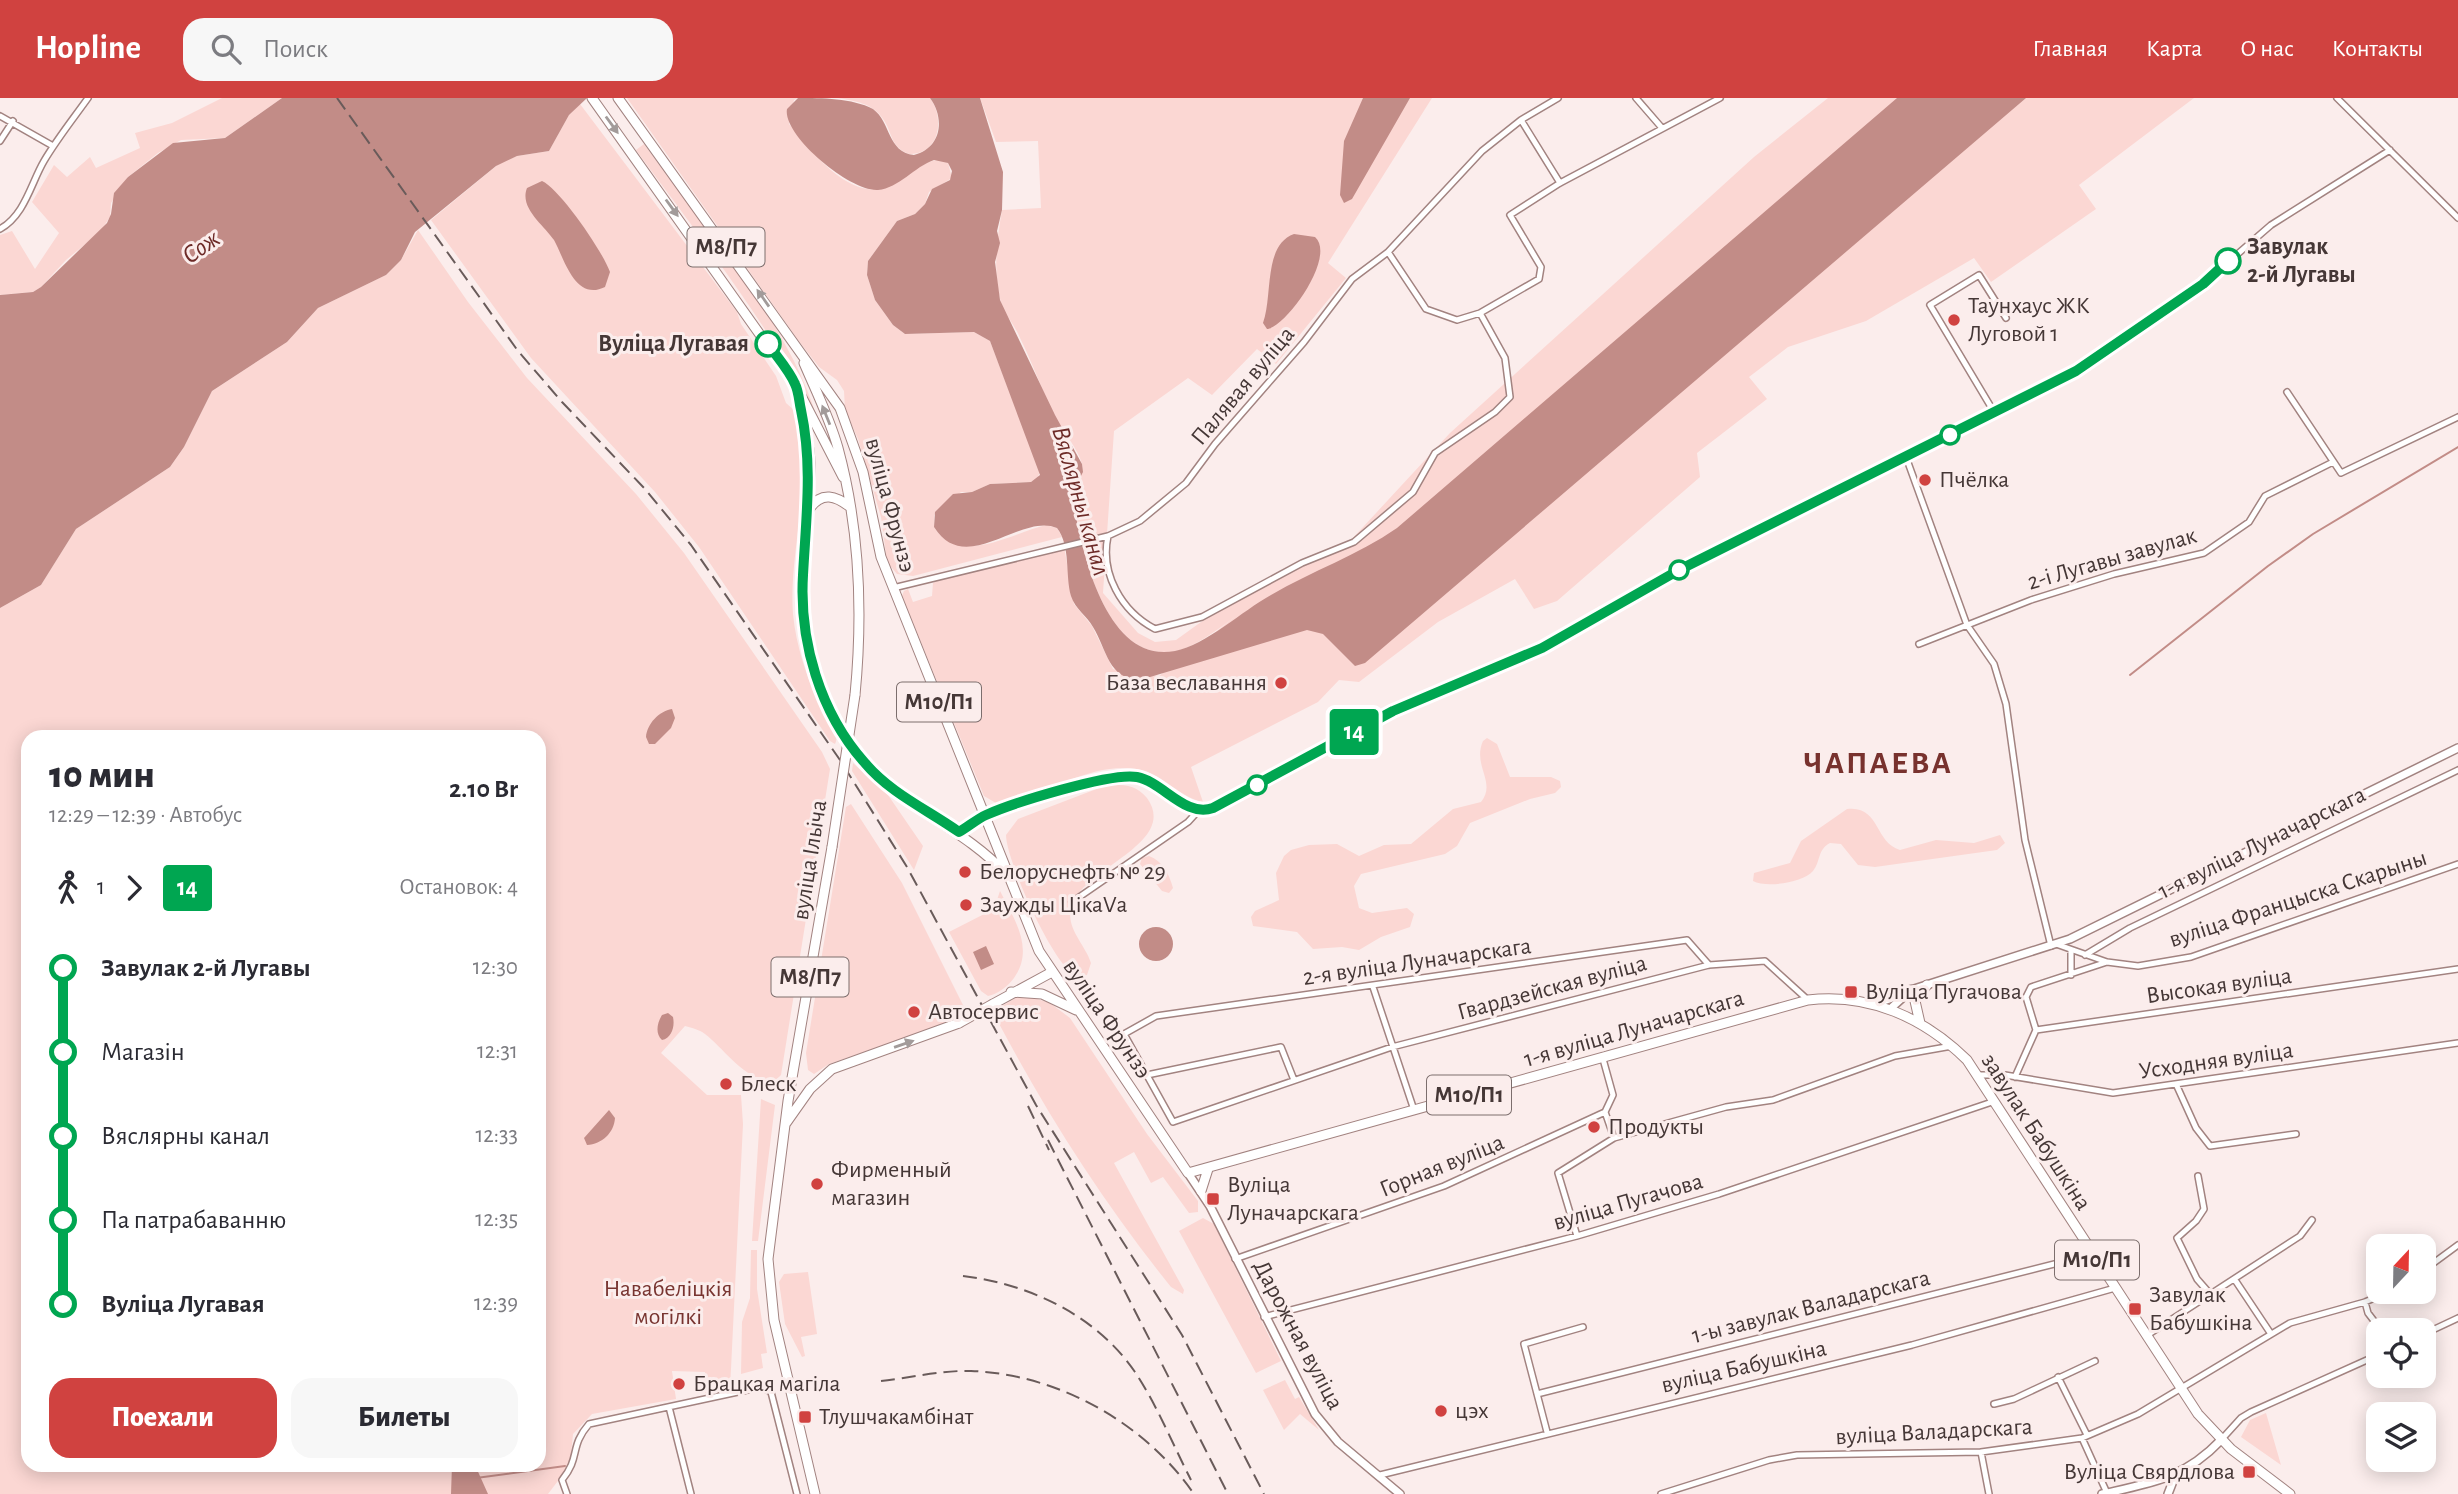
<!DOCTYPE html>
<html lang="ru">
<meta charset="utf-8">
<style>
:root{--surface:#fff;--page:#f7f7f7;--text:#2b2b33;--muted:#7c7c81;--accent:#d04240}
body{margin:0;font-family:"Alegreya Sans",sans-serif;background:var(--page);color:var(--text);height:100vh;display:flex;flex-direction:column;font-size:26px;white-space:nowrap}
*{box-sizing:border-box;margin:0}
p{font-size:23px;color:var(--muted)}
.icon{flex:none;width:38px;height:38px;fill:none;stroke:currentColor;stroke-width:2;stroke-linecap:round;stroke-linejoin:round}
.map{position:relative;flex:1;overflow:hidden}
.sheet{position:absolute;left:21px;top:632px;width:525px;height:742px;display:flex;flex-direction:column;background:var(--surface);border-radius:21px;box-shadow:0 4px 18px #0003}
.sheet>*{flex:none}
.badge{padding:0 14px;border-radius:5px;font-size:24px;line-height:46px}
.needle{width:46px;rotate:22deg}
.fabs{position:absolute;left:2366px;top:1136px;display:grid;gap:14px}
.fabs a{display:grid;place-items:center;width:70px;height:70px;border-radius:14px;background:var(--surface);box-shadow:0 4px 18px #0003;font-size:35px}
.map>.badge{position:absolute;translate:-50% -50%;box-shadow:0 0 0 4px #fff}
.legs{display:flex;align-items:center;gap:10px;height:77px;padding:0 28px;font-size:23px}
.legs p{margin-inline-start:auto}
.overview{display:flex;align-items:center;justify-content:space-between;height:119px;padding:0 28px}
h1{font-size:38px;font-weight:800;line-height:52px}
.button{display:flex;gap:14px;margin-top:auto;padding:14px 28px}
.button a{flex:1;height:80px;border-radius:21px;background:var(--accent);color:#fff;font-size:28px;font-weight:800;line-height:80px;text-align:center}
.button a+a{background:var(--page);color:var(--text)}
ul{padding:0 28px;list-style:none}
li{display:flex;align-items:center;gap:24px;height:84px;font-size:26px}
li i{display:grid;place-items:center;width:10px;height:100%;margin:0 9px;background:currentColor}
li i::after{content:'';width:18px;height:18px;margin:-9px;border:5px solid;border-radius:50%;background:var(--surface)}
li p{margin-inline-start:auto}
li:first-child i{background:linear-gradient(#0000 50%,currentColor 0)}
li:last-child i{background:linear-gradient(currentColor 50%,#0000 0)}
header{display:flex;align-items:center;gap:42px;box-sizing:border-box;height:98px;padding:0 35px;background:var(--accent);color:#fff}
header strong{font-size:33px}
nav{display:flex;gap:38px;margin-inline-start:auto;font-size:24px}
.search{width:490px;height:63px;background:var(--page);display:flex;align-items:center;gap:18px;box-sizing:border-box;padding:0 24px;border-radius:21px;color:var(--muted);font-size:26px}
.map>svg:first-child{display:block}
</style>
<header>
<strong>Hopline</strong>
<div class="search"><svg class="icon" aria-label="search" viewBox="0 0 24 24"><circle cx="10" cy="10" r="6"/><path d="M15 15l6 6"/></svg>Поиск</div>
<nav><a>Главная</a><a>Карта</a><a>О нас</a><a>Контакты</a></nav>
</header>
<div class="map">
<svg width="2458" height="1396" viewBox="0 0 2458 1396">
<rect width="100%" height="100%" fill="#fbedec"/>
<!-- green -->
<path fill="#fbd7d3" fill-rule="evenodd" d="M222,0H282L225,40L181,42L158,55L128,79L111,105L110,119L100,134L66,162L41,189L33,194L0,197V137L12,133L35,171L59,135L32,104L54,67L67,79L90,59L96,70L140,50L135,35L172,25Z
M627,0H798L794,2L789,26C807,46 824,71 848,84C896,112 918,49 948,65L952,80L929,94L925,106L915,116L897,123L868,163L867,177L875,202L893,227L905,236L974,234L990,243L1040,374L1037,381L1031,384L990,386L972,394H961L934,417V429C959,469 1012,435 1046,427L1057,430L1062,439L913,478L897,476L887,464L881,419L858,341L845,312L844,293L837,282L819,269L798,242Z
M838,0H930C945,20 940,57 909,56C890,49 893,35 883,21C873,5 854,3 838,0Z
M980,0H1432L1328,165L1346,180L1276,266L1257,251L1212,297L1188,280L1114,333L1103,495L1138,535L1155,544L1176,542L1244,493L1352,441L1450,335L1754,59L1828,0H2194L2079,87L2096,111L1991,184L1974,160L1866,223L1788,249L1749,279L1767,301L1697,355L1700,379L1557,503L1534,511L1515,481L1438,524L1359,584L1339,582L1318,604L1191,669L1203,704C1179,699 1165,678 1141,672C1091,661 1044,701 996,705L984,698L902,498L904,493L908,491L913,504L932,498L933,485L939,481L1064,448L1074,506L1092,528L1113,571L1159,578L1236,518C1218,531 1194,551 1171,554C1102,562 1079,442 1072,395C1073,384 1084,378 1082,366C1078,350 1062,333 1055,319C1042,293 1033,266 1020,240C1015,227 1003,215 1000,201C993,171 997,141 1002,112L1041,110L1038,43L996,44Z
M580,6L737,214L741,226L776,278L786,305L795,313C817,373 788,451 793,516C796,548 807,580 820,608C826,619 841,634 835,646L830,643L699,449L655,394L531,260L431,122L501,64L517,58L549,53L569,17Z
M644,46C701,126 788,224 816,317C766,223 699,138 636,52Z
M418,132L468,204L527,280L636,396L684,455L822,654L830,671L781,977L777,981C749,989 725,951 705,936C700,932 692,930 685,928L661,955L707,997H741L743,1026L730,1291L705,1295V1274L672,1273L676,1301L592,1316L573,1336L570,1367L548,1396H0V510L41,487L76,431L170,369L184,349L212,293L287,244L318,210L386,177L401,162ZM28,639H539V1367H28Z
M1487,640L1497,646L1510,679H1551L1560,683L1561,689L1555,695L1530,701L1470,725L1457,748L1445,756L1361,776L1354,788L1359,810L1372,815L1407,810L1414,816L1410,829L1381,839L1359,852L1342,849L1313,851L1297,834L1253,828L1251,819L1255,813L1279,802L1276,775L1284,758L1291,752L1309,747L1337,746L1359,758L1384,747L1411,746L1453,711L1481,704C1497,684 1472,668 1483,643Z
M853,665L888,697L923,748L914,772L852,673Z
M1107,687C1122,686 1137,687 1147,700C1180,746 1079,771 1071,810C1066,831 1085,846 1091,865L1087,877L1078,879C1055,872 1006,762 1006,737L1018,721Z
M851,706L902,785L964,909L960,917L951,924L829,966L814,976L808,972L806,955L846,709Z
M1847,711C1880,707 1874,744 1900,752L1936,742L1974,745L2000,737L2005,745L1997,752L1875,769L1858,767L1841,746L1830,745C1817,752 1821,763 1813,773C1803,785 1766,790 1753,783L1754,775L1790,765L1801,743Z
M1149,758C1163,763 1169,776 1173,790L1169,795L1162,793L1140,766L1142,760Z
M1000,793C1014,821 1035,850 1014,880C1008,888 998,896 988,898L981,893L949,834L994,811Z
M1031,899L1050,905L1070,920L1147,1036L1198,1103V1114L1189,1115L1163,1079L1151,1085L1134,1054L1114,1065L1184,1192L1183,1196L1171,1189C1104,1106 1046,1015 996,920L998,910L1016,900Z
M761,1001L775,1007L758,1143H752Z
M1203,1120L1214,1126L1281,1263L1256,1275L1179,1133Z
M751,1152H757V1191L767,1255L761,1256L763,1270L741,1276L742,1224L750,1200Z
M808,1174L817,1236L801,1239L805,1258L802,1259L785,1226L779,1184L784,1176Z
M1285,1282L1295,1301L1299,1299L1319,1332L1300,1316L1284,1332L1263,1292Z
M2266,1315L2281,1367L2241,1339L2250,1322Z"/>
<!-- water -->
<path fill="#c28c87" d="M282,0H587L569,17L549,53L517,58L496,68L415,134L401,162L386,177L318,210L287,244L212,293L184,349L170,369L76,431L41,487L0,510V197L33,194L41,189L107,125L111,116L114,95L128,79L173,45L225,40Z
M798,0C822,0 852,0 873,11C891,24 887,54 914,57C942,50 945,20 930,0H980L1003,74L1002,112L997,133L1000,145L995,164L1000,202L1055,317L1082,366L1083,374L1072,395C1079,442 1103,567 1175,553C1206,547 1242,513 1271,497C1312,473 1358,457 1397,430L1897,0H2026L1365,565L1355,568L1323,536L1307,532L1140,582C1108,581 1107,552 1093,529C1087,518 1075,511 1071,498C1065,477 1071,448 1057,430C1021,414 966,480 934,429L935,414L953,396L972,394L990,386L1031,384L1040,377L990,243L974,234L905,236L893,227L875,202L867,177L868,163L897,123L915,116L925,106L932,91L950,82L952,73L948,65L934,62C914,69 899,90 878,92C850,94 782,37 787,11Z
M1363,0H1410L1352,101L1344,105L1340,97L1344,43Z
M542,83C560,91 603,154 610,174L605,189C575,204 564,160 554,142C544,127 519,110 527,90Z
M1294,136L1315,139C1337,159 1285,230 1267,231L1263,225C1273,198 1263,147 1294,136Z
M672,611L675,620L671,630L655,646H649L646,639C647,626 659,613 672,611Z
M1139 846a17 17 0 1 1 34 0a17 17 0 1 1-34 0Z
M986,848L994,866L981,872L973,854Z
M668,915L673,919C675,928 672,940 662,942C655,936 657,925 662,917Z
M609,1012L615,1020C614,1035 602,1046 587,1047L584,1040Z
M452,1367H475L488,1396H451Z"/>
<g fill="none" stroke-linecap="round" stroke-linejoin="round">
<!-- stream -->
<path stroke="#c28c87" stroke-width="2" d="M2130,577L2268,468L2313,436L2458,349
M476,1380L565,1368"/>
<!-- minor casing -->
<g stroke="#a28380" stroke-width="8">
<path id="minor" d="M1636,0L1662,30
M2337,0L2458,120
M0,18L53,48
M1521,22L1560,85
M0,43L13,23
M0,131C25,117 31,85 44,63C57,41 73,21 88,0
M1388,154L1426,211L1457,222L1480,215L1539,181L1541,169L1510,117L1560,85L1720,0
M2287,294L2341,375L2458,319
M1994,314L1930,207L1979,177L2006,220
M1906,359L1967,527L1994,566L2006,606L2025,742L2051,848
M1108,438C1100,475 1121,513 1155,531L1202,519L1302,465L1354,444L1413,394L1435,355L1495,314L1510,299L1505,260L1480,215
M893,490L1108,438L1140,423L1186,385L1215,346L1304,244L1352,181L1388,154L1482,53L1521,22L1558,0
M1919,546L2031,502L2114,476L2204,455L2249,424L2265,398L2333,364
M985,717C1022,706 1096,674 1131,678C1159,682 1185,721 1213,710L1393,613L1542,549L1679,472L2075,273L2203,186L2271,127L2390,52
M1072,804L1188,724L1199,712
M2056,846L2107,864
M2071,853V877
M2085,857L2130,830L2458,672
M1709,867L1687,842L1156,918L1124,936L1173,1024L1392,949L1709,867L1765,863L1808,902
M1373,889L1414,1012
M2036,932L2026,899L2031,889L2107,864L2138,868L2191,859L2458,766
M1147,977L1281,949L1294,982
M1979,977H2005L2113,995L2458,945
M2015,979L2036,932L2458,871
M2176,986L2196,1030L2210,1048L2296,1036
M1605,1014L1614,1040
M2198,1078L2204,1111L2196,1123L2177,1140L2197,1181L2211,1197
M1577,1138L1558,1075L1614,1040L1726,1009L1773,1002L1895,958L1952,948
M1235,1161L1444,1088L1605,1014L1613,997L1603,961
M2424,1172L2458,1147
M2235,1182L2271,1236
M2365,1204L2368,1215L2381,1232
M1264,1219L1577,1138L1719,1096L1995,1003
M2424,1236L2458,1220
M2146,1238L2300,1138L2312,1122
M2058,1279L2087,1337
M1537,1296L2094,1156
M1994,1306L2014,1301L2095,1263
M669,1309L691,1396
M1547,1334L1524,1246L1583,1229
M2082,1340L2107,1395
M2221,1342L2241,1320L2251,1314L2378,1257
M1981,1354L1989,1396
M1380,1377L1912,1247L2115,1190
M567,1396L562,1382C581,1359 569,1349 589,1326L761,1289L771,1294L797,1396
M1661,1396L1769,1362L1797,1357L1981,1354L2082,1340L2138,1316L2290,1225L2365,1204L2388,1194"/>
</g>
<!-- tertiary casing -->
<g stroke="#a28380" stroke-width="10">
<path id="tertiary" d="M1890,911L1911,892L2070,841L2458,650
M1188,1075L1210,1108L1315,1316L1338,1344L1400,1396
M2102,1396C2151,1385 2184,1381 2221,1342
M2168,1396L2175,1378"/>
</g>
<!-- primary casing -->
<g stroke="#a28380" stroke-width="11">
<path id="primary" d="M592,0L795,286L843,379
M618,0L840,310L863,374L881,459L1039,853L1188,1075L1808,902C1869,895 1923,919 1967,962L2198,1316L2231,1351L2290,1396
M804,265C816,293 830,321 838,350C860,431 863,514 855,597
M795,286C801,312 809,339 810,365C810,403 805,439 803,477C799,543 820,613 864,665C904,710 965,731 1006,776
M810,410C822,393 836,398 850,409
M959,735L985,717
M1011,894L1042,896L1076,912
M1875,905L1911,892
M993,906L1052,874
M1920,925L1915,903L1927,887
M786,1025L810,991L832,971L959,925
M1201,1093L1208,1071
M815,1396L774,1222L768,1161L788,1003L832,749"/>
</g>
<!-- minor -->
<use href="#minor" stroke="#fff" stroke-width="5"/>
<!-- tertiary -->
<use href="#tertiary" stroke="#fff" stroke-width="7"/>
<!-- primary -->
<use href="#primary" stroke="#fff" stroke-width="9"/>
<!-- rail -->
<path stroke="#695b5a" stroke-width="2" stroke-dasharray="14 7" stroke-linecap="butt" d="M337,0L518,253L562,304L645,391L691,447L840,662L907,769L1036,1007L1182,1237L1264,1396
M1028,1008L1049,1052
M1048,1042L1228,1396
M963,1178C1029,1186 1096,1217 1135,1274C1157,1307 1173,1347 1191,1382
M881,1283C910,1280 942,1272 971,1273C1058,1276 1145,1325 1194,1396"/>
<!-- primary-bridge casing -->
<g stroke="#a28380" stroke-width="11" stroke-linecap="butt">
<path id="primary-bridge" d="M832,749L855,597
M959,925L993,906"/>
</g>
<!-- primary-bridge -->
<use href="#primary-bridge" stroke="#fff" stroke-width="9"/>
</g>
<!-- one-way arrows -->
<defs><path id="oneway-solid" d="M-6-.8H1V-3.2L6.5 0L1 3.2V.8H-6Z" transform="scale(1.75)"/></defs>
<g fill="#a29b9a">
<use href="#oneway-solid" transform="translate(612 27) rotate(54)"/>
<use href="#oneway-solid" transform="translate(672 110) rotate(54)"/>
<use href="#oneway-solid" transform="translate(763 200) rotate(-125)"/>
<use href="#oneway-solid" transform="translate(826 317) rotate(-112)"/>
<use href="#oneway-solid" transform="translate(904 946) rotate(-19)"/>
</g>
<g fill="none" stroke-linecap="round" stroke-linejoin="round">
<!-- line-1 casing -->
<g stroke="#fff" stroke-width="16">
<path id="line-1" d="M768,246C777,259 789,272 795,286C799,294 799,304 801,312C813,368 806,420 803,477C799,543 820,615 865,665C890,695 928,712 959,734C968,729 977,721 986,717C1013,705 1111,674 1137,679C1163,684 1185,720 1213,710L1393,613L1542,550L1679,472L2076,273L2203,186L2228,163"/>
</g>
<!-- line-1 -->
<use href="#line-1" stroke="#00a651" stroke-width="10"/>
</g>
<!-- markers -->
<g fill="#fff" stroke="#00a651" stroke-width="3.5">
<circle cx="2228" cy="163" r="12"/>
<circle cx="768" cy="246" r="12"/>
<circle cx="1950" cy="337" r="9"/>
<circle cx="1679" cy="472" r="9"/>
<circle cx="1257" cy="687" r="9"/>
</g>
<g fill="#d04240" stroke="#fbedec" stroke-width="2.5">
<circle cx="1954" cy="222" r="7"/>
<circle cx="1925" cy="382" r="7"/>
<circle cx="1281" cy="585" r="7"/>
<circle cx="965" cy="774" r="7"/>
<circle cx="966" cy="807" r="7"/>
<rect x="1844" y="887" width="14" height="14" rx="3.5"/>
<circle cx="914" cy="914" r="7"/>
<circle cx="726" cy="986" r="7"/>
<circle cx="1594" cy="1029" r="7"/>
<circle cx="817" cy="1086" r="7"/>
<rect x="1206" y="1094" width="14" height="14" rx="3.5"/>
<rect x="2128" y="1204" width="14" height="14" rx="3.5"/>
<circle cx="679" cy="1286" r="7"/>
<circle cx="1441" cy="1313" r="7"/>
<rect x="798" y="1312" width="14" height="14" rx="3.5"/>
<rect x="2242" y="1367" width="14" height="14" rx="3.5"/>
</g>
<g text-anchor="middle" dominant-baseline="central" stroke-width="6" stroke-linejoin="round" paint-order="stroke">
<!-- shield labels -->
<g fill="#fbedec" stroke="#7c6e6d" stroke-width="2">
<rect x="687.5" y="129.5" width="77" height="39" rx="5"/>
<rect x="897" y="584.5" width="84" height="39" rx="5"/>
<rect x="771.5" y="859.5" width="77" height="39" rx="5"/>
<rect x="1427" y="977.5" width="84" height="39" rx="5"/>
<rect x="2055" y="1142.5" width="84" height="39" rx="5"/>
</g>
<g font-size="23" font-weight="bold" fill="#453736">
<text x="726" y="149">М8/П7</text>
<text x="939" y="604">М10/П1</text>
<text x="810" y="879">М8/П7</text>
<text x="1469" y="997">М10/П1</text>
<text x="2097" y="1162">М10/П1</text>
</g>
<!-- stop labels -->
<g font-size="24" font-weight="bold" fill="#453736" stroke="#fbedec" text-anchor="start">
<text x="2247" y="149">Завулак<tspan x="2247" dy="28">2-й Лугавы</tspan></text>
<text x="749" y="246" text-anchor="end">Вуліца Лугавая</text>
</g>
<!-- poi labels -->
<g font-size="24" fill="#453736" stroke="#fbedec" text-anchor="start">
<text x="1968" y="208">Таунхаус ЖК<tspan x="1968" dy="28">Луговой 1</tspan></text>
<text x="1939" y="382">Пчёлка</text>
<text x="1267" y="585" text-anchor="end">База веславання</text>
<text x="979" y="774">Белоруснефть № 29</text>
<text x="980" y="807">Заужды ЦікаVа</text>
<text x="1865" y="894">Вуліца Пугачова</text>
<text x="928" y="914">Автосервис</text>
<text x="740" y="986">Блеск</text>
<text x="1608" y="1029">Продукты</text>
<text x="831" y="1072">Фирменный<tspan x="831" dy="28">магазин</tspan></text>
<text x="1227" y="1087">Вуліца<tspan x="1227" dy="28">Луначарскага</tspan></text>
<text x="2149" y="1197">Завулак<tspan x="2149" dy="28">Бабушкіна</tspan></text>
<text x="693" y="1286">Брацкая магіла</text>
<text x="1455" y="1313">цэх</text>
<text x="819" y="1319">Тлушчакамбінат</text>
<text x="2235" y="1374" text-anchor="end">Вуліца Свярдлова</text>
</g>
<!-- street labels -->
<g font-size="24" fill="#453736" stroke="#fbedec">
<text transform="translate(1243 288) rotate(-50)">Палявая вуліца</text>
<text transform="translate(890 407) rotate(75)">вуліца Фрунзэ</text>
<text transform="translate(2112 461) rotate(-16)">2-і Лугавы завулак</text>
<text transform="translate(2262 745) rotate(-26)">1-я вуліца Луначарскага</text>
<text transform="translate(810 762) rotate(-81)">вуліца Ільіча</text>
<text transform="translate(2298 801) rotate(-18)">вуліца Францыска Скарыны</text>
<text transform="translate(1417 864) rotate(-8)">2-я вуліца Луначарскага</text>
<text transform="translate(2219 888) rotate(-8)">Высокая вуліца</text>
<text transform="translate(1552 890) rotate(-15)">Гвардзейская вуліца</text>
<text transform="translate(1107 921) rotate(56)">вуліца Фрунзэ</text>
<text transform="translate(1634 931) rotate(-16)">1-я вуліца Луначарскага</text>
<text transform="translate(2216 963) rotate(-8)">Усходняя вуліца</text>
<text transform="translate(2036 1034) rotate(57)">завулак Бабушкіна</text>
<text transform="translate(1442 1068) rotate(-22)">Горная вуліца</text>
<text transform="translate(1628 1104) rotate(-16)">вуліца Пугачова</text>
<text transform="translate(1811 1209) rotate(-14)">1-ы завулак Валадарскага</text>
<text transform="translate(1298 1237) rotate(62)">Дарожная вуліца</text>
<text transform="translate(1744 1269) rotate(-13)">вуліца Бабушкіна</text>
<text transform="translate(1934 1334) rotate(-3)">вуліца Валадарскага</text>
</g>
<!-- park labels -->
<g font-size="24" fill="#783430" stroke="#fbedec">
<text x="668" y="1191">Навабеліцкія<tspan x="668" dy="28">могілкі</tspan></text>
</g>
<!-- water labels -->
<g font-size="26" font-style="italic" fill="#6d2a27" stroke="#fbedec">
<text transform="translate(201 149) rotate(-35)">Сож</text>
<text transform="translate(1081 403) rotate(74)">Вяслярны канал</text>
</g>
<!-- district labels -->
<g font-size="32" font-weight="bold" letter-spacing="2" fill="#78322e" stroke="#fbedec">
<text x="1878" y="665">ЧАПАЕВА</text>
</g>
</g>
</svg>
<div class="fabs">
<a><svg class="needle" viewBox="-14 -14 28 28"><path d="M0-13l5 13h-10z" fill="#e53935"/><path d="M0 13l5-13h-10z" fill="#7c7c81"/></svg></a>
<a><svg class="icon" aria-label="locate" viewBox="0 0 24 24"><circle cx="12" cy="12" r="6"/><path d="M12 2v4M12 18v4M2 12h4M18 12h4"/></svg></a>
<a><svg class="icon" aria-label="layers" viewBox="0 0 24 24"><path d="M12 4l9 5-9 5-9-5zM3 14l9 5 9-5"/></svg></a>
</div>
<b class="badge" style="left:1354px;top:634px;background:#00a651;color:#fff">14</b>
<section class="sheet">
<div class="overview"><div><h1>10 мин</h1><p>12:29 – 12:39 · Автобус</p></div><b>2.10 Br</b></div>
<div class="legs"><svg class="icon" aria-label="walk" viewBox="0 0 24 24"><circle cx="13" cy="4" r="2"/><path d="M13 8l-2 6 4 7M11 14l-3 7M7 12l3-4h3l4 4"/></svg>1<svg class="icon" aria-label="forward" viewBox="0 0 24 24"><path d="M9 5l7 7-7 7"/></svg><b class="badge" style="background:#00a651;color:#fff">14</b><p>Остановок: 4</p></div>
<ul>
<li><i style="color:#00a651"></i><b>Завулак 2-й Лугавы</b><p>12:30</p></li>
<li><i style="color:#00a651"></i><span>Магазін</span><p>12:31</p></li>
<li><i style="color:#00a651"></i><span>Вяслярны канал</span><p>12:33</p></li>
<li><i style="color:#00a651"></i><span>Па патрабаванню</span><p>12:35</p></li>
<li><i style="color:#00a651"></i><b>Вуліца Лугавая</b><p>12:39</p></li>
</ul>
<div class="button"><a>Поехали</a><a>Билеты</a></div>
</section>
</div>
